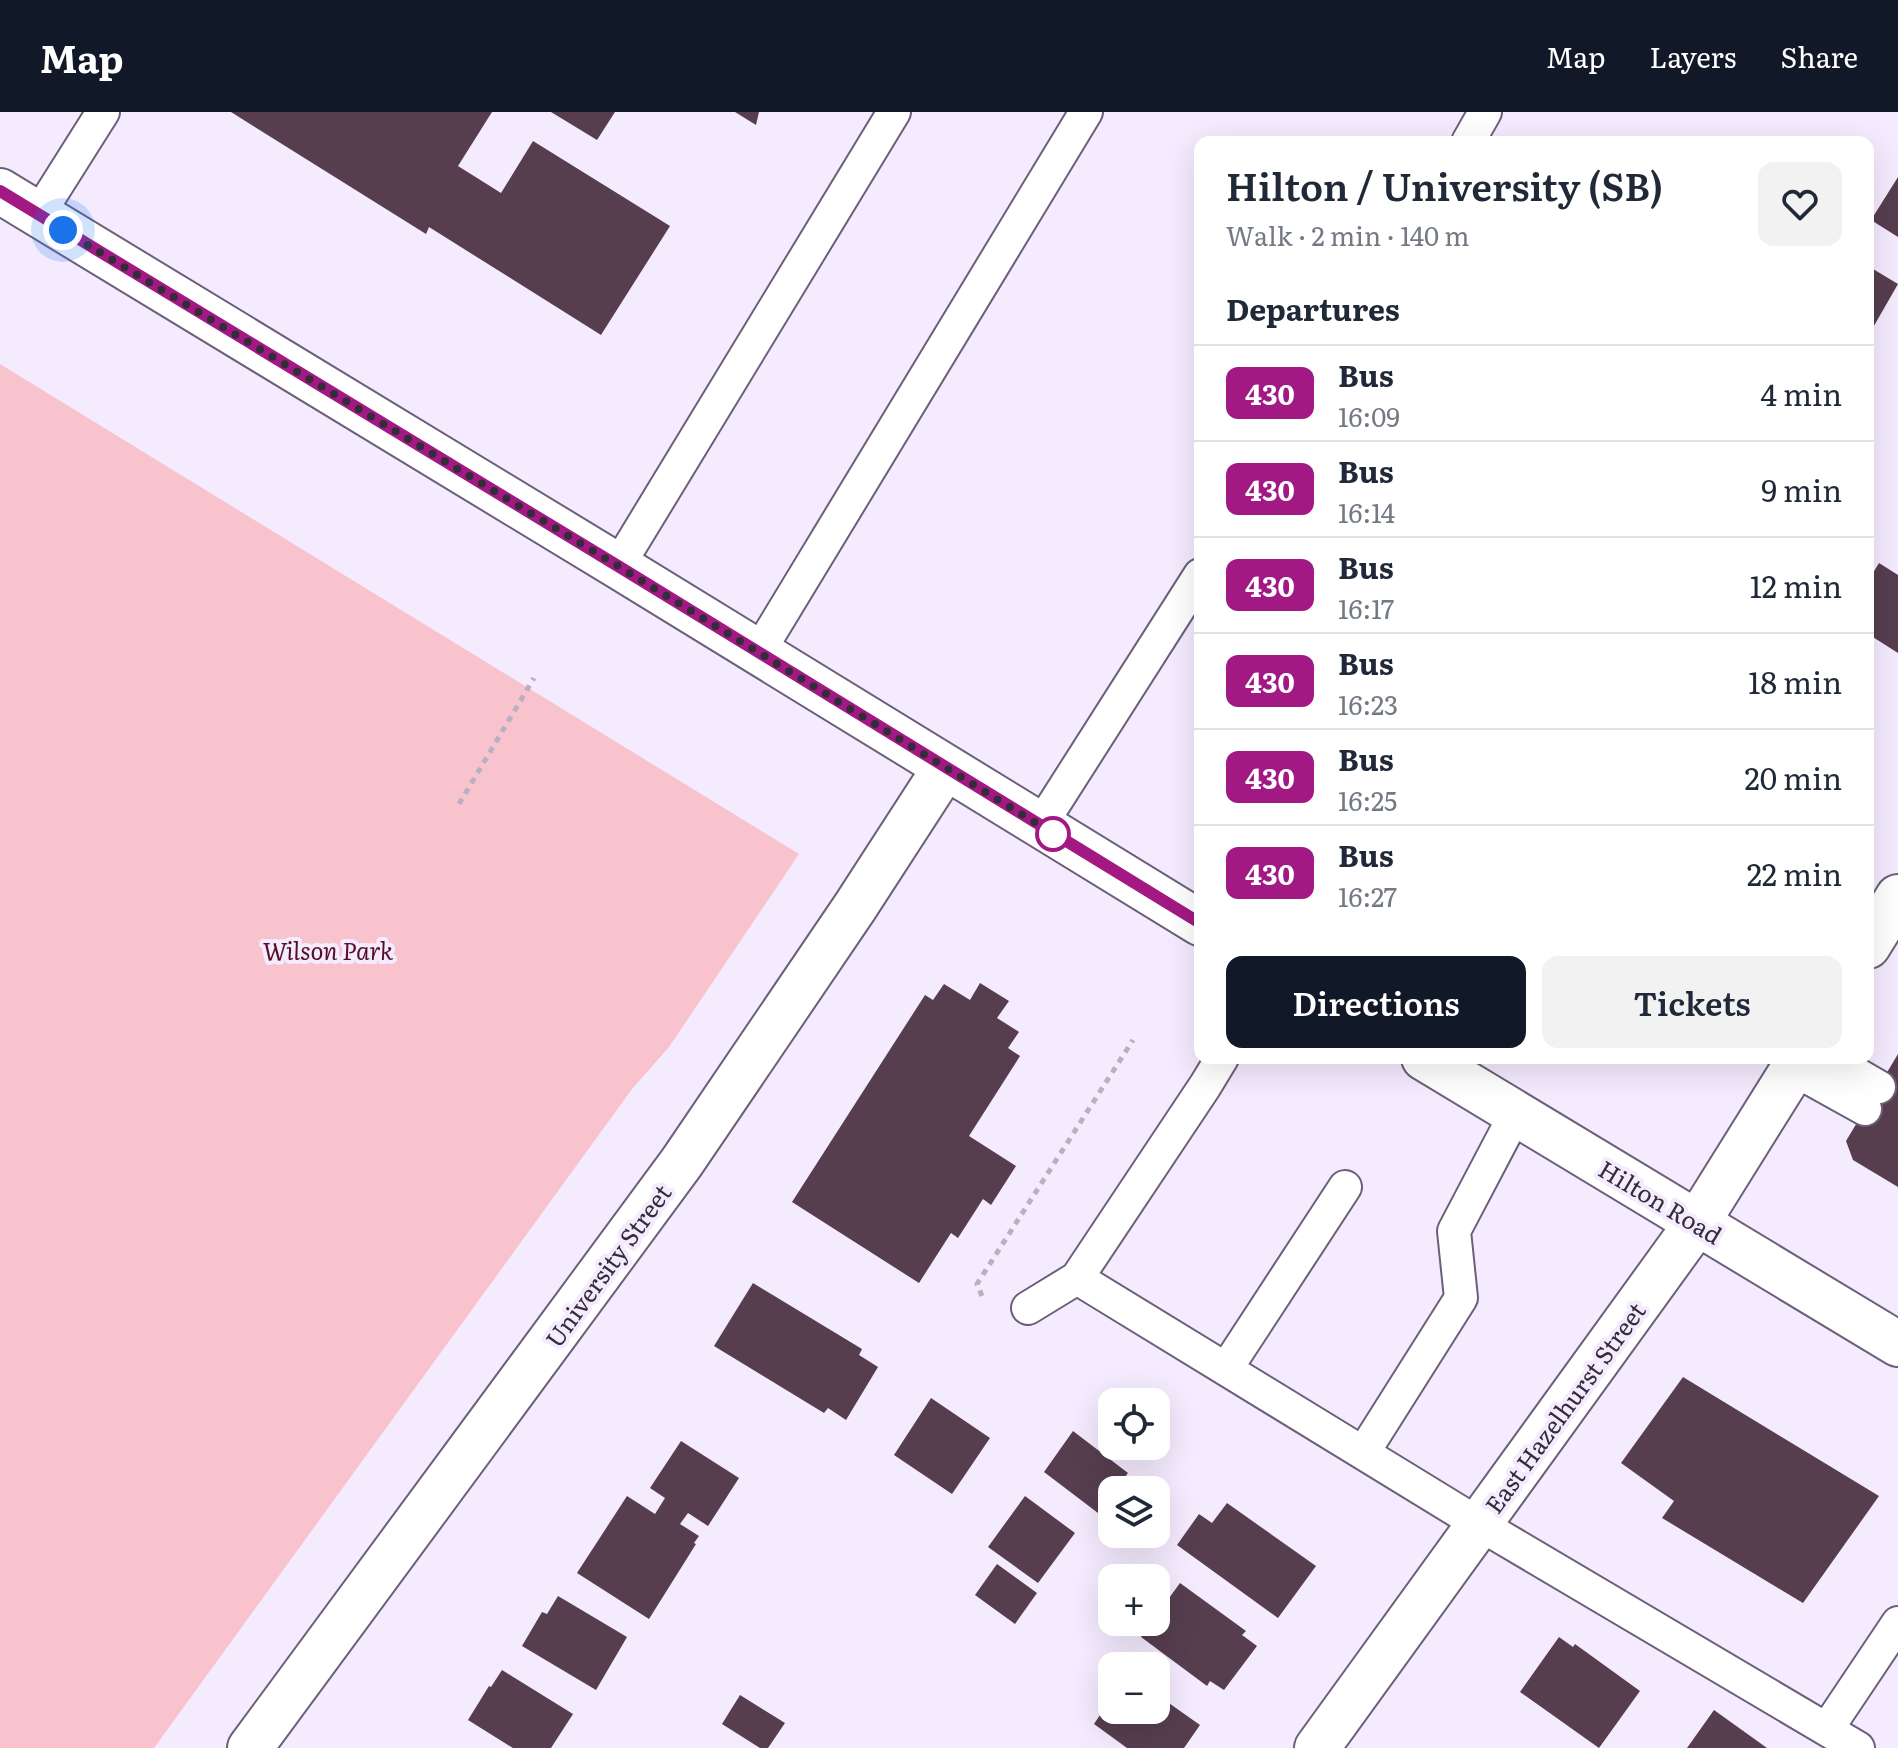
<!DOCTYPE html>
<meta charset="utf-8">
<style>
:root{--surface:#fff;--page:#f2f2f3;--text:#1f2937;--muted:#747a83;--line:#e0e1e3;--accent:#111827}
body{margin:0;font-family:Literata,serif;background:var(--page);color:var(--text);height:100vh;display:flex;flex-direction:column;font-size:30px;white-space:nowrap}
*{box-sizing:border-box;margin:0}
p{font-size:26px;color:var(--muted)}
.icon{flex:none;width:44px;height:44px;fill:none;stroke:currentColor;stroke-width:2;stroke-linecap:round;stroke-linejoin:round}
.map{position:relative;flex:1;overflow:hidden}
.details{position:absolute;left:1194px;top:24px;width:680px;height:928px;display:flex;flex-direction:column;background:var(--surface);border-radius:16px;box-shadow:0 8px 32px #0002}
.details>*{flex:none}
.badge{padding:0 16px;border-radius:12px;font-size:28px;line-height:52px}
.tools{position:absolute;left:1098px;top:1276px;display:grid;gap:16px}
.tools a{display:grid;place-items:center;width:72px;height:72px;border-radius:16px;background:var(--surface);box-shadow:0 8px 32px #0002;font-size:40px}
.you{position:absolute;width:40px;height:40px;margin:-20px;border:6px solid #fff;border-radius:50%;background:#1a73e8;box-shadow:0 0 0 12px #1a73e833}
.map>.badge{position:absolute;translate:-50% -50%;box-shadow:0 0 0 4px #fff}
h2{padding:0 32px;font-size:30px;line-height:72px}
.round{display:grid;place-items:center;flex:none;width:84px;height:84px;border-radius:16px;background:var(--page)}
.overview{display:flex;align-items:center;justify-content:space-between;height:136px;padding:0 32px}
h1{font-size:38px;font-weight:600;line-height:60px}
.button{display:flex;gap:16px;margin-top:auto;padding:16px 32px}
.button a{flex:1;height:92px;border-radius:16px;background:var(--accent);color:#fff;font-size:32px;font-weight:600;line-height:92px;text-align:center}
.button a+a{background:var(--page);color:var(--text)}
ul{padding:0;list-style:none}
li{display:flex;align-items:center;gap:24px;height:96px;padding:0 32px;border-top:2px solid var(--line)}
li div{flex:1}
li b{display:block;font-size:30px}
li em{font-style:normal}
li .badge{min-width:88px;font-weight:700;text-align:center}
header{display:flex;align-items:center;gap:48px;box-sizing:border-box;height:112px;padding:0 40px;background:var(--accent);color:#fff}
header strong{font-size:38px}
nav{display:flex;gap:44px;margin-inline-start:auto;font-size:28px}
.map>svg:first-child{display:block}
</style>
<header>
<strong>Map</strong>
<nav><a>Map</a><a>Layers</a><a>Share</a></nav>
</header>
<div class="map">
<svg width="1898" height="1636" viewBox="0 0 1898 1636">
<rect width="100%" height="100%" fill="#f4ebfe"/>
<!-- green -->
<path fill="#f9c3cd" d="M0,252L799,742L669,935L632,977L154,1636H0Z"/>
<!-- building -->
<path fill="#563e4f" d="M231,0H492L458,54L501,81L533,29L670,114L601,223L429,115L426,122Z
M551,0H615L597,28Z
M735,0H759L756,13Z
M1898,65V125L1871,108Z
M1868,154L1898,172L1871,219L1868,217Z
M1879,451L1898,463V541L1868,522V469Z
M980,871L1009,889L997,906L1019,920L1008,936L1020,944L969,1024L1016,1054L991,1093L983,1087L958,1126L951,1121L919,1171L792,1090L925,883L933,888L944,872L970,888Z
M1898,942V1075L1853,1048L1846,1029Z
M753,1171L862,1237L859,1243L878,1255L846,1308L828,1296L824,1301L714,1234Z
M1683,1265L1879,1384L1803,1491L1662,1406L1674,1389L1621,1351Z
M931,1286L990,1326L952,1382L894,1343Z
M1073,1319L1128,1361L1115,1378H1112V1382L1098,1401L1044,1360Z
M681,1329L739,1366L708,1414L688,1401L680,1412L699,1424L694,1431L696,1432L649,1507L577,1461L627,1384L655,1402L665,1386L650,1376Z
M1025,1384L1075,1421L1038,1471L988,1435Z
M1227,1391L1316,1454L1278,1506L1177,1433L1199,1402L1212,1411Z
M997,1452L1037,1481L1015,1512L975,1483Z
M1180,1471L1246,1519L1242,1523L1257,1534L1224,1578L1210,1569L1207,1574L1141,1525L1152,1510H1156V1504Z
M558,1484L627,1525L596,1578L522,1534L542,1500L547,1502Z
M1559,1525L1573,1535L1575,1532L1640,1579L1599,1636L1520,1580Z
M502,1558L573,1602L551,1636H513L468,1608L489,1574L491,1575Z
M1156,1582L1200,1613L1184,1636H1127L1094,1612L1112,1585V1598H1156Z
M740,1583L785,1611L768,1636H760L722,1612Z
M1714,1598L1767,1636H1687Z"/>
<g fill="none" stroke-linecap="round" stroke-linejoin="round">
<!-- lane casing -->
<g stroke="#6c5f79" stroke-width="36">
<path id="lane" d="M1468,30L1485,0
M38,103L103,0
M618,454L894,0
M758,541L1086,0
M1040,714L1200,463
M1829,946L1879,975
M1793,957L1865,997
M1077,1166L1479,1412L1858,1636
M1028,1196L1077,1166L1205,974L1222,946
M1226,1257L1345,1075
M1363,1341L1461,1186L1454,1119L1516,1001
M1827,1617L1898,1511"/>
</g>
<!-- street casing -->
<g stroke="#6c5f79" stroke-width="48">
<path id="street" d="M1868,834L1898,785
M250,1636L682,1050L855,795L945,656
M1317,1636L1697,1111L1800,946"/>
</g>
<!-- secondary casing -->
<g stroke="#6c5f79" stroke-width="48">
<path id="secondary" d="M0,79L618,454L1200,811
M1424,946L1898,1232"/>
</g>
<!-- path -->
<path stroke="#b8b0c1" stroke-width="5" stroke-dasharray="6 6" stroke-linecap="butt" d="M459,692L534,566
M982,1184L977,1172L1133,928"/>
<!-- lane -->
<use href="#lane" stroke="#fff" stroke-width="32"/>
<!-- street -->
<use href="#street" stroke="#fff" stroke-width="44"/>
<!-- secondary -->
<use href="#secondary" stroke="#fff" stroke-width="44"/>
</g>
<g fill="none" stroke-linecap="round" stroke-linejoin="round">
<!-- line casing -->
<g stroke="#fff" stroke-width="18">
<path id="line" d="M0,79L618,454L1200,811"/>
</g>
<!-- line -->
<use href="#line" stroke="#a31984" stroke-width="12"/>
<!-- walk -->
<path stroke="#332d39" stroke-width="8" stroke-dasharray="0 14.4" d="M63,118L618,454L1057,724L1053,722"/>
</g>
<!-- markers -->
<circle fill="#fff" stroke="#a31984" stroke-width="4" cx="1053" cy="722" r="16"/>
<g text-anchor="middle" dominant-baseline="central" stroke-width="8" stroke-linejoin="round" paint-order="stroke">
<!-- park labels -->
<g font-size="24" font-style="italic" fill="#570f26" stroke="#f4ebfe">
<text x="328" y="837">Wilson Park</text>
</g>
<!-- street labels -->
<g font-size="24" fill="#332d39" stroke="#f4ebfe">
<text transform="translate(1661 1089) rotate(31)">Hilton Road</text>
<text transform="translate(607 1153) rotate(-54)">University Street</text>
<text transform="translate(1564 1295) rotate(-54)">East Hazelhurst Street</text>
</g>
</g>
</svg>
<div class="tools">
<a><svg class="icon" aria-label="locate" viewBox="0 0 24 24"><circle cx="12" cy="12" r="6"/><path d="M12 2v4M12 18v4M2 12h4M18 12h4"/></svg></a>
<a><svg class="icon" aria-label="layers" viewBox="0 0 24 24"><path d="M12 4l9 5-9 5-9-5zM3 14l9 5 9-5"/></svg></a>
<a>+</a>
<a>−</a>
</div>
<div class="you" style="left:63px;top:118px"></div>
<section class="details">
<div class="overview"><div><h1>Hilton / University (SB)</h1><p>Walk · 2 min · 140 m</p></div><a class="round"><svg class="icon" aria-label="heart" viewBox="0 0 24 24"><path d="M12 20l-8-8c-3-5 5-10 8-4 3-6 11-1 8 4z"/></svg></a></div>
<h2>Departures</h2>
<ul>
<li><span class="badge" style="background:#a31984;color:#fff">430</span><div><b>Bus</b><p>16:09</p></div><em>4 min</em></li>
<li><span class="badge" style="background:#a31984;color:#fff">430</span><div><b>Bus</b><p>16:14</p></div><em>9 min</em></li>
<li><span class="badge" style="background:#a31984;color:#fff">430</span><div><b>Bus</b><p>16:17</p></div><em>12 min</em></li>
<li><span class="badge" style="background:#a31984;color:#fff">430</span><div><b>Bus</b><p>16:23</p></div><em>18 min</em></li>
<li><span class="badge" style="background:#a31984;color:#fff">430</span><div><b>Bus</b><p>16:25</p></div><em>20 min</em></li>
<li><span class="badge" style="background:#a31984;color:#fff">430</span><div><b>Bus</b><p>16:27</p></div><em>22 min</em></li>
</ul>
<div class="button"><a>Directions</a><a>Tickets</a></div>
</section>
</div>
